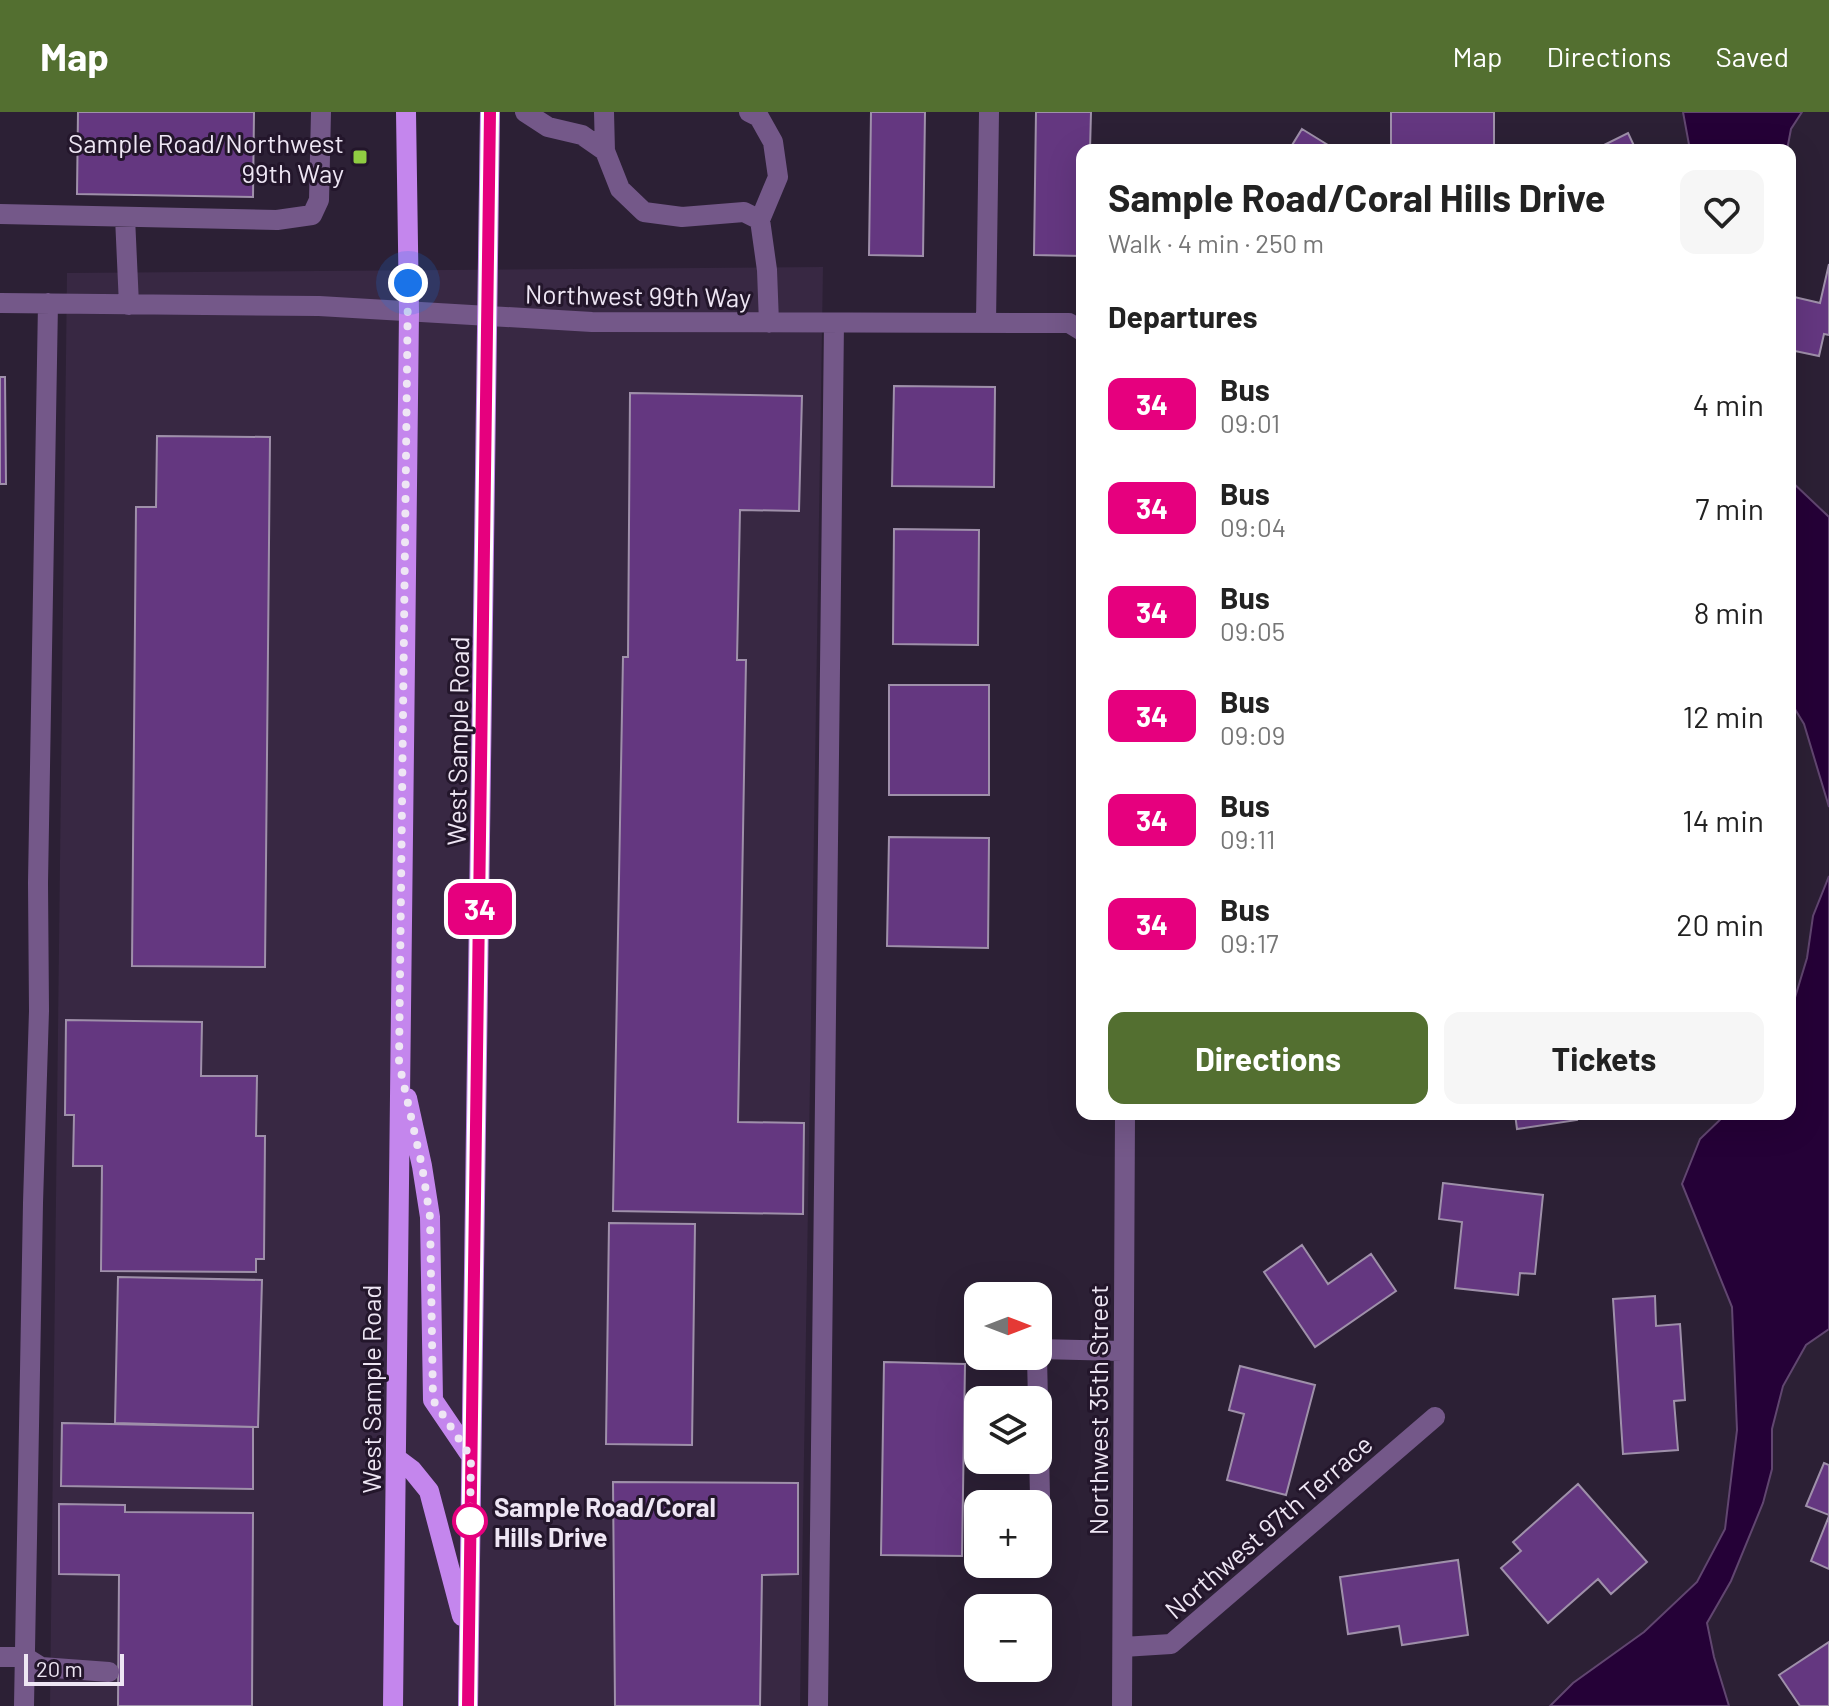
<!DOCTYPE html>
<meta charset="utf-8">
<style>
:root{--surface:#fff;--page:#f6f6f6;--text:#222;--muted:#767676;--accent:#536f30}
body{margin:0;font-family:Barlow,sans-serif;background:var(--page);color:var(--text);height:100vh;display:flex;flex-direction:column;font-size:30px;white-space:nowrap}
*{box-sizing:border-box;margin:0}
p{font-size:26px;color:var(--muted)}
.icon{flex:none;width:44px;height:44px;fill:none;stroke:currentColor;stroke-width:2;stroke-linecap:round;stroke-linejoin:round}
.map{position:relative;flex:1;overflow:hidden}
.drawer{position:absolute;left:1076px;top:32px;width:720px;height:976px;display:flex;flex-direction:column;background:var(--surface);border-radius:16px;box-shadow:0 8px 32px #0002}
.drawer>*{flex:none}
.badge{padding:0 16px;border-radius:12px;font-size:28px;line-height:52px}
.needle{width:52px;rotate:90deg}
.tools{position:absolute;left:964px;top:1170px;display:grid;gap:16px}
.tools a{display:grid;place-items:center;width:88px;height:88px;border-radius:16px;background:var(--surface);box-shadow:0 8px 32px #0002;font-size:40px}
.scale{position:absolute;left:24px;bottom:20px;width:100px;box-sizing:border-box;padding-left:8px;border:4px solid #eee6f4;border-top:0;font-size:22px;line-height:28px;white-space:nowrap;color:#eee6f4;-webkit-text-stroke:6px #23162b;paint-order:stroke}
.you{position:absolute;width:40px;height:40px;margin:-20px;border:6px solid #fff;border-radius:50%;background:#1a73e8;box-shadow:0 0 0 12px #1a73e833}
.map>.badge{position:absolute;translate:-50% -50%;box-shadow:0 0 0 4px #fff}
h2{padding:0 32px;font-size:30px;line-height:72px}
.round{display:grid;place-items:center;flex:none;width:84px;height:84px;border-radius:16px;background:var(--page)}
.head{display:flex;align-items:center;justify-content:space-between;height:136px;padding:0 32px}
h1{font-size:38px;font-weight:700;line-height:60px}
.cta{display:flex;gap:16px;margin-top:auto;padding:16px 32px}
.cta a{flex:1;height:92px;border-radius:16px;background:var(--accent);color:#fff;font-size:32px;font-weight:700;line-height:92px;text-align:center}
.cta a+a{background:var(--page);color:var(--text)}
ul{padding:0;list-style:none}
li{display:flex;align-items:center;gap:24px;height:104px;padding:0 32px}
li div{flex:1}
li b{display:block;font-size:30px}
li em{font-style:normal}
li .badge{min-width:88px;font-weight:700;text-align:center}
header{display:flex;align-items:center;gap:48px;box-sizing:border-box;height:112px;padding:0 40px;background:var(--accent);color:#fff}
header strong{font-size:38px}
nav{display:flex;gap:44px;margin-inline-start:auto;font-size:28px}
.map>svg:first-child{display:block}
</style>
<header>
<strong>Map</strong>
<nav><a>Map</a><a>Directions</a><a>Saved</a></nav>
</header>
<div class="map">
<svg width="1829" height="1594" viewBox="0 0 1829 1594">
<rect width="100%" height="100%" fill="#2c2035"/>
<!-- built -->
<path fill="#382843" d="M823,155L800,1594H50L67,161Z"/>
<!-- water -->
<path fill="#250137" stroke="#614670" stroke-width="2" d="M1683,0H1802L1791,17L1787,38H1690Z
M1790,368L1829,405V695L1804,612L1790,589Z
M1829,764V1217L1806,1233L1783,1274L1772,1317V1357L1763,1391L1731,1469L1707,1511L1714,1545L1729,1594H1550L1573,1571L1644,1520L1697,1470L1725,1417L1737,1318L1732,1195L1682,1072L1700,1027L1726,1002H1790V902L1807,846L1813,804Z"/>
<!-- building -->
<path fill="#643780" stroke="#9f90aa" stroke-width="2" d="M78,0H254L253,85L77,82Z
M871,0H925L923,144L869,143Z
M1036,0H1091L1090,38H1082V144L1034,143Z
M1391,0H1494V36L1391,35Z
M1302,17L1336,38H1289Z
M1628,21L1636,38H1594Z
M1829,152V223L1824,222L1819,244L1790,238V184L1820,191Z
M0,265H5L6,372H0Z
M894,274L995,275L994,375L892,374Z
M630,281L802,284L799,399L740,398L737,548H746L738,1010L804,1011L803,1102L613,1099L623,545H628Z
M157,324L270,325L265,855L132,854L136,395H156Z
M894,417L979,418L978,533L893,532Z
M889,573H989V683H889Z
M889,725L989,726L988,836L887,834Z
M66,908L202,910L201,964H257L256,1024H265L264,1147H256V1160L101,1159L102,1054H73L74,1003H65Z
M1515,1002H1576L1577,1008L1517,1017Z
M1443,1071L1543,1083L1535,1162L1520,1161L1518,1183L1455,1176L1462,1110L1439,1107Z
M609,1111L695,1112L692,1333L606,1332Z
M1302,1133L1328,1172L1371,1142L1396,1179L1315,1235L1264,1160Z
M118,1165L262,1168L258,1315L115,1311Z
M1655,1184L1656,1214L1680,1212L1685,1288L1674,1289L1678,1338L1623,1342L1613,1187Z
M884,1250L965,1252L962,1444L881,1443Z
M1240,1254L1315,1273L1286,1383L1227,1368L1244,1302L1229,1298Z
M62,1311L253,1315V1377L61,1374Z
M1824,1351L1829,1353V1403L1806,1394Z
M613,1370L798,1371V1462L762,1463L760,1594H615Z
M1578,1372L1647,1450L1611,1482L1598,1467L1548,1511L1501,1456L1521,1439L1513,1430Z
M59,1392L125,1393V1400L253,1401L252,1594H118L119,1463L59,1462Z
M1829,1404V1457L1811,1449Z
M1458,1448L1468,1523L1402,1533L1399,1514L1348,1522L1340,1465Z
M1829,1530V1594H1800L1779,1563Z"/>
<g fill="none" stroke-linecap="round" stroke-linejoin="round">
<!-- minor -->
<path stroke="#745889" stroke-width="20" d="M525,0L548,15L582,23L605,39
M604,0L605,39L620,77L644,100L682,105L744,100L760,108
M749,0L759,5L773,30L778,65L760,108L767,158L769,211
M0,102L277,108L312,103L319,88L321,0
M125,105L129,193
M0,191L319,194L592,210L1069,211L1082,219
M986,211L989,0
M1038,1237L1122,1239
M1037,1244L1041,1432
M1123,1535L1171,1532L1435,1305
M0,1545H25L41,1555L109,1560
M24,1594L33,1091L39,899L38,771L48,191
M818,1594L834,211
M1122,1594L1125,1002"/>
<!-- major -->
<path stroke="#c486ed" stroke-width="20" d="M407,986L422,1054L430,1105L433,1288L471,1344
M396,1346L412,1358L429,1379L462,1504
M393,1594L409,200L406,0
M468,1594L490,0"/>
</g>
<g fill="none" stroke-linecap="round" stroke-linejoin="round">
<!-- line casing -->
<g stroke="#fff" stroke-width="18">
<path id="line" d="M468,1594L490,0"/>
</g>
<!-- line -->
<use href="#line" stroke="#e6007e" stroke-width="12"/>
<!-- walk -->
<path stroke="#eee6f4" stroke-width="8" stroke-dasharray="0 14.4" d="M408,171L399,951L422,1054L430,1105L433,1288L471,1345L470,1409"/>
</g>
<!-- markers -->
<rect fill="#8fcd42" stroke="#23162b" stroke-width="3" x="352" y="37" width="16" height="16" rx="4"/>
<circle fill="#fff" stroke="#e6007e" stroke-width="4" cx="470" cy="1409" r="16"/>
<g text-anchor="middle" dominant-baseline="central" stroke-width="6" stroke-linejoin="round" paint-order="stroke">
<!-- poi labels -->
<g font-size="26" fill="#eee6f4" stroke="#23162b" text-anchor="end">
<text x="344" y="30">Sample Road/Northwest<tspan x="344" dy="30">99th Way</tspan></text>
</g>
<!-- street labels -->
<g font-size="26" fill="#eee6f4" stroke="#23162b">
<text transform="translate(638 183) rotate(1)">Northwest 99th Way</text>
<text transform="translate(457 629) rotate(-89)">West Sample Road</text>
<text transform="translate(370 1277) rotate(-90)">West Sample Road</text>
<text transform="translate(1097 1298) rotate(-90)">Northwest 35th Street</text>
<text transform="translate(1268 1414) rotate(-41)">Northwest 97th Terrace</text>
</g>
<!-- stop labels -->
<g font-size="26" font-weight="bold" fill="#eee6f4" stroke="#23162b" text-anchor="start">
<text x="494" y="1394">Sample Road/Coral<tspan x="494" dy="30">Hills Drive</tspan></text>
</g>
</g>
</svg>
<div class="tools">
<a><svg class="needle" viewBox="-14 -14 28 28"><path d="M0-13l5 13h-10z" fill="#e53935"/><path d="M0 13l5-13h-10z" fill="#767676"/></svg></a>
<a><svg class="icon" aria-label="layers" viewBox="0 0 24 24"><path d="M12 4l9 5-9 5-9-5zM3 14l9 5 9-5"/></svg></a>
<a>+</a>
<a>−</a>
</div>
<div class="scale">20 m</div>
<div class="you" style="left:408px;top:171px"></div>
<b class="badge" style="left:480px;top:797px;background:#e6007e;color:#fff">34</b>
<section class="drawer">
<div class="head"><div><h1>Sample Road/Coral Hills Drive</h1><p>Walk · 4 min · 250 m</p></div><a class="round"><svg class="icon" aria-label="heart" viewBox="0 0 24 24"><path d="M12 20l-8-8c-3-5 5-10 8-4 3-6 11-1 8 4z"/></svg></a></div>
<h2>Departures</h2>
<ul>
<li><span class="badge" style="background:#e6007e;color:#fff">34</span><div><b>Bus</b><p>09:01</p></div><em>4 min</em></li>
<li><span class="badge" style="background:#e6007e;color:#fff">34</span><div><b>Bus</b><p>09:04</p></div><em>7 min</em></li>
<li><span class="badge" style="background:#e6007e;color:#fff">34</span><div><b>Bus</b><p>09:05</p></div><em>8 min</em></li>
<li><span class="badge" style="background:#e6007e;color:#fff">34</span><div><b>Bus</b><p>09:09</p></div><em>12 min</em></li>
<li><span class="badge" style="background:#e6007e;color:#fff">34</span><div><b>Bus</b><p>09:11</p></div><em>14 min</em></li>
<li><span class="badge" style="background:#e6007e;color:#fff">34</span><div><b>Bus</b><p>09:17</p></div><em>20 min</em></li>
</ul>
<div class="cta"><a>Directions</a><a>Tickets</a></div>
</section>
</div>
